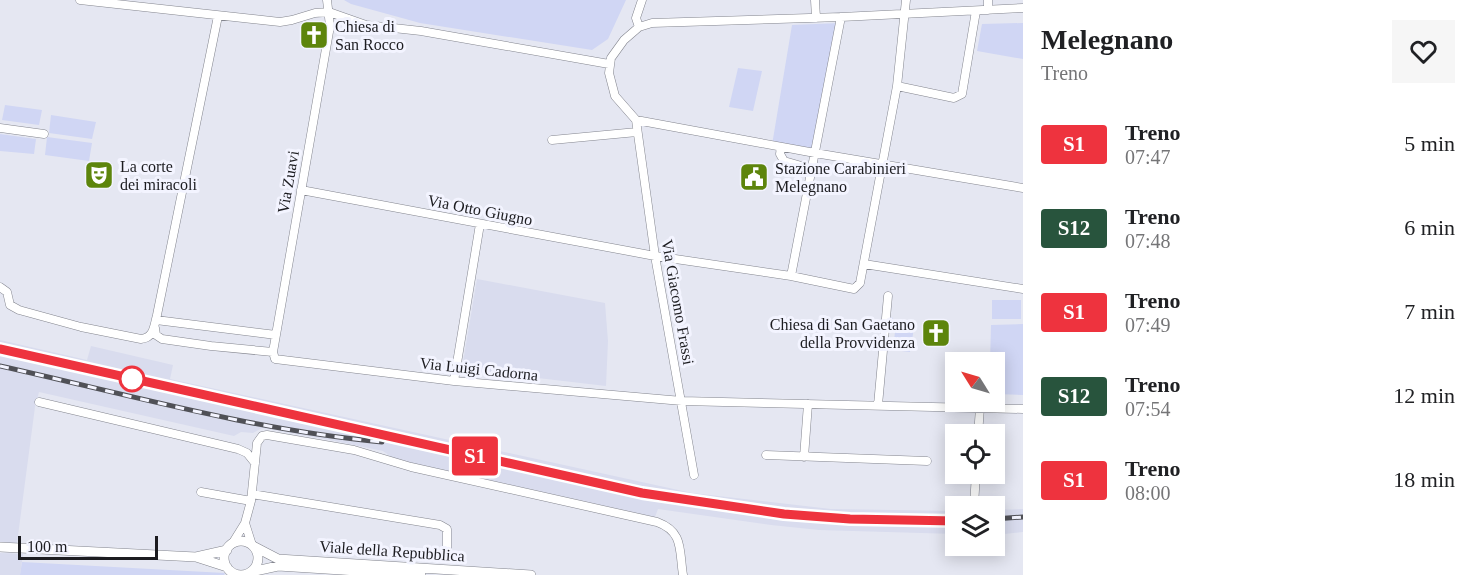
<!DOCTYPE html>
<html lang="it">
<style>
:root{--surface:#fff;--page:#f6f6f6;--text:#202124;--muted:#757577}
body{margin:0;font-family:"Times New Roman",serif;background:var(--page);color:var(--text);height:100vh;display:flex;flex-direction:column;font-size:22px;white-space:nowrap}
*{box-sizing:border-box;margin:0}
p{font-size:20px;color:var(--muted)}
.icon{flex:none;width:33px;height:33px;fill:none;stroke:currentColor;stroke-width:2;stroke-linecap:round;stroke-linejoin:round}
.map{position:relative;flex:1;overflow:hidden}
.details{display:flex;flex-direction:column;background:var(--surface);width:450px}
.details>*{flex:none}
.badge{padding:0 12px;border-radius:4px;font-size:21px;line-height:39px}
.needle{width:39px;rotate:307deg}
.tools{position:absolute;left:945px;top:352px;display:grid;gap:12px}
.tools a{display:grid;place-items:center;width:60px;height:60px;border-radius:0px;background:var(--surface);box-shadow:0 3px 15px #0003;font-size:30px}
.scale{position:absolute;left:18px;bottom:15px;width:140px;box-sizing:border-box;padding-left:6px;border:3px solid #1c1c20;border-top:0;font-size:16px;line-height:21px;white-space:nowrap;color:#1c1c20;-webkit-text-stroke:4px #f3f4ff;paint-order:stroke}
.map>.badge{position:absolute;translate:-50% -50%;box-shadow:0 0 0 3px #fff}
.round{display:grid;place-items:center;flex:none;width:63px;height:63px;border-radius:0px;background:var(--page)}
.headline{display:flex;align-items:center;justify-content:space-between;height:102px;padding:0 18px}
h1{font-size:28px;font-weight:700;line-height:45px}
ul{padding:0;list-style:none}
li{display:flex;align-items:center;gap:18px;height:84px;padding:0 18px}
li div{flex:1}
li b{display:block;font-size:22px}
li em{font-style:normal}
li .badge{min-width:66px;font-weight:700;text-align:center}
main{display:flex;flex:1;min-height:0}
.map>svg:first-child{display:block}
</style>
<main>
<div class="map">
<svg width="1023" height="575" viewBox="0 0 1023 575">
<rect width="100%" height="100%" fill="#e5e7f2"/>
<!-- built -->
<path fill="#d9dcee" d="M477,279L605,303L608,341L606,386L469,370L463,362Z
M0,340L87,360L91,346L173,365L170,379L692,493L831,509L955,511V534L819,530L771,525L658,509L655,517L394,459L383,451L330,440L262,428L253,433L241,432L234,436L39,392L35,407L17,543L0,542Z
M1023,509V532L995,535L994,510Z
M0,553L23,554L20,575H0Z"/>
<!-- green -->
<path fill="#d0d6f4" d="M344,0H626L608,39L592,50L420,23L351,4Z
M840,23L815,153L772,145L792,25Z
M1023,23V59L977,51L982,24Z
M738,68L762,71L753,111L729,107Z
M5,105L42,110L39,125L2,120Z
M51,115L96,122L92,139L49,133Z
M0,134L36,139L34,154L0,151Z
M47,137L92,143L89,161L45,155Z
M992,300H1021V319H992Z
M888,317L893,318V320L915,322L910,352L893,350L896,322L887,321Z
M1023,324V395L995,394L994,363H990L991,325Z
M22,562L206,572L225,573L224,575H20Z"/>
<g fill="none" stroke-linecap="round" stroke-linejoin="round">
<!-- minor casing -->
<g stroke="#83858e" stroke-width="9">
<path id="minor" d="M80,0L280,22L292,20L315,13L329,12L366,25L421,31L609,64
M327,0L330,26L273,352L275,359L454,381L682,401L1023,409
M815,0L816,18
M988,0V10
M639,27L636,18L642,0
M897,86L954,98L962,94L976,11
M636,120L815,153L1023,188
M0,128L44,134
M552,140L637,132
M781,147L780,154L784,161L812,169
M301,190L655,256L791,276L854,289L860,283L897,86L906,0
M864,264L1023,289
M791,276L841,17
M0,287L7,292L10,305L19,310L81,327L141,339C154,338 154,326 157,315L218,16
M156,320L276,335
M155,328L156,335L162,339L211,346L273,352
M454,381L480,224
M39,402L238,449L247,453L255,463
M878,405L888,296
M978,435L980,408
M766,455L927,461
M804,457L808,404
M694,475L655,256L636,120L615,96L609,73L611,58L624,40L639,27L652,23L841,17L1023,8
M201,492L251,501
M252,494L440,525L447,529V549
M974,505L976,474
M245,523L251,501L257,443L262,436L267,435L354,450L411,467L657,522C684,532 679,550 683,575
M232,544L245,523L252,545
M231,571L232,575"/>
</g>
<!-- tertiary casing -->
<g stroke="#83858e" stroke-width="10">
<path id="tertiary" d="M224 558a17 17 0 1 1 34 0a17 17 0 1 1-34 0Z
M253,546L278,559L531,575
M0,547L196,557
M227,550L196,557L227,567
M251,572L278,566L421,575"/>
</g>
<!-- minor -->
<use href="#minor" stroke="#fff" stroke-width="8"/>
<!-- tertiary -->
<use href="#tertiary" stroke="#fff" stroke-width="9"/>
<!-- rail casing -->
<g stroke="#505157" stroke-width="5">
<path id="rail" d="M0,349L643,493L784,514L850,519L956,521
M0,366C126,394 253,430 382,442
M994,519L1023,517"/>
</g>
<!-- rail -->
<use href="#rail" stroke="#f3f4ff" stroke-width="3" stroke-dasharray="9" stroke-linecap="butt"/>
</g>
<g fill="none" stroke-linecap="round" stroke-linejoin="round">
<!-- line casing -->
<g stroke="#fff" stroke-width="14">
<path id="line" d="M0,349L642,493L784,514L850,519L956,521"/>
</g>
<!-- line -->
<use href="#line" stroke="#ee333e" stroke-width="9"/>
</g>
<!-- icons -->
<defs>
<g id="church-square" transform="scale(1.5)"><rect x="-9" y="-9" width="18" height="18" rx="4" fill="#5d850c" stroke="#f3f4ff"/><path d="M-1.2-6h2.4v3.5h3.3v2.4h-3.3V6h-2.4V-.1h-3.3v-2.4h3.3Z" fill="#fff"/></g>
<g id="theatre-square" transform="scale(1.5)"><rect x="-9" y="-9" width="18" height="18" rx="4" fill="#5d850c" stroke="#f3f4ff"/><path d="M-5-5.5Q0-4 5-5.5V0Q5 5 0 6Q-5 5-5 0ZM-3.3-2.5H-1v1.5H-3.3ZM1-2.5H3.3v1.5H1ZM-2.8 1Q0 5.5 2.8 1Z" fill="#fff"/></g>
<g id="civic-square" transform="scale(1.5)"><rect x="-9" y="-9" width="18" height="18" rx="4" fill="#5d850c" stroke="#f3f4ff"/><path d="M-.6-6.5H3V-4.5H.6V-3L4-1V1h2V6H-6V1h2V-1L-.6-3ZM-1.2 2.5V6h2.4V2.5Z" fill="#fff"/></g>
</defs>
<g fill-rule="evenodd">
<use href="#church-square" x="314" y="35"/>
<use href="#theatre-square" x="99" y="175"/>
<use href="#civic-square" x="754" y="177"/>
<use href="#church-square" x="936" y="333"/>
</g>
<!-- markers -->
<circle fill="#fff" stroke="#ee333e" stroke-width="3" cx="132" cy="379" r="12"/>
<g text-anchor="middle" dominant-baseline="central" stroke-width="6" stroke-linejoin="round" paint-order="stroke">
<!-- poi labels -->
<g font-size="16" fill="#1c1c20" stroke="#f3f4ff" text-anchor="start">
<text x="335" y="26">Chiesa di<tspan x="335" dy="18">San Rocco</tspan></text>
<text x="120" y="166">La corte<tspan x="120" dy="18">dei miracoli</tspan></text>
<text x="775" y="168">Stazione Carabinieri<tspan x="775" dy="18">Melegnano</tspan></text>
<text x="915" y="324" text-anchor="end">Chiesa di San Gaetano<tspan x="915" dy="18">della Provvidenza</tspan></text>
</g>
<!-- street labels -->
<g font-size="16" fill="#1c1c20" stroke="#f3f4ff">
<text transform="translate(288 182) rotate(-80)">Via Zuavi</text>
<text transform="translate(480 210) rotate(11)">Via Otto Giugno</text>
<text transform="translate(678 302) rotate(80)">Via Giacomo Frassi</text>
<text transform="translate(479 369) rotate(6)">Via Luigi Cadorna</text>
<text transform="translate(392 551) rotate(4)">Viale della Repubblica</text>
</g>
</g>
</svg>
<div class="tools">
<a><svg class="needle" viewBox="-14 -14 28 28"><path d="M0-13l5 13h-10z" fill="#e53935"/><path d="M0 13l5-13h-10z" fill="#757577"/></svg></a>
<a><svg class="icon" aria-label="locate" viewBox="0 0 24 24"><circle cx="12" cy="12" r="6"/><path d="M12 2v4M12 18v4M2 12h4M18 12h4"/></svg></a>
<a><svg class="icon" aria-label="layers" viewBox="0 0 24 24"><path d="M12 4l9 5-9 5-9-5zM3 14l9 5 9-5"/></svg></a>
</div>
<div class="scale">100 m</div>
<b class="badge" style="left:475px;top:456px;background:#ee333e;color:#fff">S1</b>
</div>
<section class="details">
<div class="headline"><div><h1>Melegnano</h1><p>Treno</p></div><a class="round"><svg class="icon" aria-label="heart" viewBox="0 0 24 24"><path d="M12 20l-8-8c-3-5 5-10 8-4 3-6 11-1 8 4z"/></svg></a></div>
<ul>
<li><span class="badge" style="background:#ee333e;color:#fff">S1</span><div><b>Treno</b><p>07:47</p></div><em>5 min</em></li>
<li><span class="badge" style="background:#28543d;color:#fff">S12</span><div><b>Treno</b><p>07:48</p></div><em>6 min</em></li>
<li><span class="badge" style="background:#ee333e;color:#fff">S1</span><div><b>Treno</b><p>07:49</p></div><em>7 min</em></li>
<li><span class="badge" style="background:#28543d;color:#fff">S12</span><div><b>Treno</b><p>07:54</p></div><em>12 min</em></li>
<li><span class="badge" style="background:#ee333e;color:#fff">S1</span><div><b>Treno</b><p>08:00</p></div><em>18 min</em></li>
</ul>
</section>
</main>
